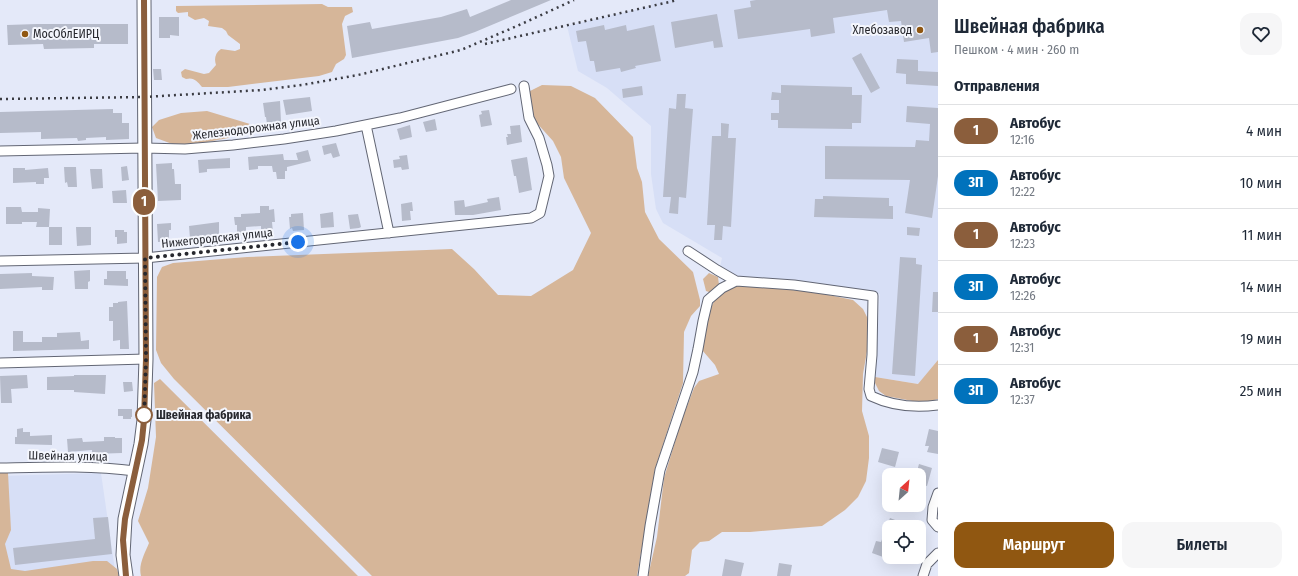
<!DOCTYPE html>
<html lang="ru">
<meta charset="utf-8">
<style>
:root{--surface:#fff;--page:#f6f6f7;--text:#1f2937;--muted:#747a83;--line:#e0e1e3;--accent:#905711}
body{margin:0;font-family:"Fira Sans Condensed",sans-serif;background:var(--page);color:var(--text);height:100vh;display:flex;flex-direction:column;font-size:15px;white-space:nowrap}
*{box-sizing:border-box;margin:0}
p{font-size:13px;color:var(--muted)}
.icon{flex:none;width:22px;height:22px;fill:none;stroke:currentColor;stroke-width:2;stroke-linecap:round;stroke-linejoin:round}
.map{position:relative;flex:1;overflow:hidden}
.side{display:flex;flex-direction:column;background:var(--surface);width:360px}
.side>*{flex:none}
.badge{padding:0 8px;border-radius:13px;font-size:14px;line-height:26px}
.needle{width:26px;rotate:27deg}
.controls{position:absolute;left:882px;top:468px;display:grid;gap:8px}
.controls a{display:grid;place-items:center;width:44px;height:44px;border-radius:8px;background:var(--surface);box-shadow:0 4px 16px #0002;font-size:20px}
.you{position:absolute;width:20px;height:20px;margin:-10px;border:3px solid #fff;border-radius:50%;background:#1a73e8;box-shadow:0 0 0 6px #1a73e833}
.map>.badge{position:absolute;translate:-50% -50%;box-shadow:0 0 0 2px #fff}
h2{padding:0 16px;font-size:15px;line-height:36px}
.round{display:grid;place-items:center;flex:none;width:42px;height:42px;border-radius:12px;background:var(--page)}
.headline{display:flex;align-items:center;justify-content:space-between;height:68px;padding:0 16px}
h1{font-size:19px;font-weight:600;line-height:30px}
.action{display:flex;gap:8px;margin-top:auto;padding:8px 16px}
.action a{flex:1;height:46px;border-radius:12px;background:var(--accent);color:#fff;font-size:16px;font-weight:600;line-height:46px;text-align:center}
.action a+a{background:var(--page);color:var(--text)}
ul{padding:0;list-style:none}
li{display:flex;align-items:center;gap:12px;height:52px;padding:0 16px;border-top:1px solid var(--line)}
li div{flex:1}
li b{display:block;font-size:15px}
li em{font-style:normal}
li .badge{min-width:44px;font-weight:700;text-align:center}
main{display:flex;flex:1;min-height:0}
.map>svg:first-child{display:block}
</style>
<main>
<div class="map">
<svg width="938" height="576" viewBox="0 0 938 576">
<rect width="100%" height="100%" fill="#e4e9f9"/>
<!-- built -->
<path fill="#d7dff6" d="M650,0H938V360L919,384L875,377L880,294L803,281L738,276L720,267L722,258L663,223L656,209L651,174V126L607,88L578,71L567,26L651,6Z
M101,473L115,570L67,576H5L0,476Z"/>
<!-- green -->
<path fill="#d6b699" d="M322,4L328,7H352L353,12L345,16L342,24L346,55L344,59L336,64L332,72L319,76L228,87H202C197,81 194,77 186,79L182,77L181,72L185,69L204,74L209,73L216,65C214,59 215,53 221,49L235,51L240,49V44L228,35L226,31L222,28L208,26L209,21L204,18L195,20L188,16V12L178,13L176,11V6Z
M542,85L571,86L595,98L633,137L637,168L642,182L645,212L659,239L693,272L700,300V306L691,316L684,332L683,383L655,469L637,576H372L174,379L161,363L156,350L157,277L162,267L173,263L247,257L452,249L474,269L498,295L531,296L573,270L591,233L564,178L561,157L553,141L535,121L529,108L528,92Z
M207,111L250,124L228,138L197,144L175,145L156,138L152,127L159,120L181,113Z
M709,273L718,277L719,285L712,293L706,291L703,279Z
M737,285L814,292L853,300L863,309L869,321V340L863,374L862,411L869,436V458L866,481L858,497L845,510L822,526L750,532H722L709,541L700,542L692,550L689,573L685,576H648L657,537L664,478L681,422L694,388L699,381L719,374L715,365L702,350C706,331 706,302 725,290C728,287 733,287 737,285Z
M938,360V399L923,403L886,396L879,391L875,383V377L918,384Z
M160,379L358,576H141C138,565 145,553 149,543L138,521L148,488L156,437L154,383Z
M0,473H8L11,530L5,544L11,569L25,571L93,561H107L117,569L119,576H0Z"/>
<!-- building -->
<path fill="#b6bbca" d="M511,0H551L475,32L458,38L352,58L347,26L370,22L372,29L441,17L467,9L470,17Z
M756,0H938V52L931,53L929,38L904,42L901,21L889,22L887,10L833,18L835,33L811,37L810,29L738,39L734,10L751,7L750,1Z
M717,14L723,47L714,48L713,41L675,48L671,22Z
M159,17H179V36L170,35V38H159Z
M37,24H128V44H94V48L44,49L43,44L8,45L7,25Z
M604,25L605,30L626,25L627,31L654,25L661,61L635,66L636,68L621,72L620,68L596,72L594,61H590L586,41L578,42L576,31Z
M861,53L880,88L871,93L852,58Z
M897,59L918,60V71L938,72V86L906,84V74L896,73Z
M153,69H161L162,80H154Z
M781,85L852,87V95H862L861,123H852V129L778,128V120H771V113H779V100H771L772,92L781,93Z
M642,86L643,95L623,98L622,89Z
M677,94H686L685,108L693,109L686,198L679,197L678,214L669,213L671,197H663L669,108L676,109Z
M310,97L312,111L286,115L283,100Z
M280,101L281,122L267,124L266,117H265L263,103Z
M907,106L938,108V176L932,218L905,213L910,180L825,179V146L915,147L916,140L929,141L930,124L906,122Z
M113,109V113H122V123H129V139L106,140V137L86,138V140L78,141L77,138L41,139V132L0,133V112Z
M489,110L492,125L481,127L479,115L482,114L481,111Z
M435,119L437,130L426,132L423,122Z
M721,123L729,124L728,138H736L731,227L723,226L722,240H714L715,225H707L712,136H721Z
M410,125L412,137L400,140L397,129Z
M520,125L522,142L507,145L506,137H508L507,134H511L510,126Z
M336,143L340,156L333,158L331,153L324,155L322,146Z
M308,150L311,161L287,167V171H285V179H277L276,172H273L272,166H258V169L249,170L248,157L283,154L284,160H298L296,153Z
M407,155L409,169L402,170L401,167L394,168L393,160L400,159L399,156Z
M527,157L532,190L519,193L516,176H514L511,160Z
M230,158V168L207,169V172L199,173L198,160Z
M172,163V169H174L175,184H181V200L158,201L156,164Z
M127,166L129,180L122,181L121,167Z
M64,167H76L77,187H68L67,182L65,183Z
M13,168H25V170L48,168L49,178H44V184H36V182L13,183Z
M90,169H102L103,188L92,189Z
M126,190L127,203H113L112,191Z
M823,196L889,198V206H893V219L814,217L815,199H823Z
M499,197L501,210L473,215H455L454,201L464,200L465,207L488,202L487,199Z
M412,202L413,211H410L411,220L402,221L401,204Z
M260,206H269V210L274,209L275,222H272L273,233H263V231H261V226L246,227V235L237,236V225H235L234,217H241V214L260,213Z
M6,207H21L22,212H38V208L50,209L49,227H36L37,222H22V224H6Z
M333,212L334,227L321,228L320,214Z
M303,213L304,230L293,231L292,228L290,229L289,217H291V214Z
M358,214L361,227L359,228L350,229L348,215Z
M219,222V236L190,239L189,226Z
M171,223V230H169V241L158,242L157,224Z
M49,227H62V245H49Z
M76,227H91V245L77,246Z
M907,227L920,228L919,236L907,235Z
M115,230H124V232H127V243L117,244V237H115Z
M900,257L916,258V264L922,265L915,376L892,374Z
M90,270V281L88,282V289H75L74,271Z
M107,271H126V279H128V286L104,285V279H107Z
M32,273V276L54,277L53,290H42V287L0,289V274Z
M933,292H938V312H932Z
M127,301L129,349H120V340L113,341V321H109V307H113V303H118V302Z
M13,331H23V342H42V337H57V333L80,332L81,341L89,340V349L13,351Z
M27,375L28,388L11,389L12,403H1L0,376Z
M74,375H106L105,394L74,392V390H47V377L74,376Z
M123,382H132L133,391L124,392Z
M118,409H132V417H131V419H123V416H118Z
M23,428V432H30V436L52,435V445L15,444V437H17V429Z
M929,429L938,431V454L927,452L929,446H925Z
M104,437H115V438H122V453L92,454V450L68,452L67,439L82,438L83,442L104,441Z
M882,448L899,452L895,467L878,462Z
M919,464L932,468L927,486L919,484V475H916Z
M893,505H914L912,512L893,507Z
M108,517L112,554L15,565L13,548L95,539L93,518Z
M890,518L913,527H889V538L883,557L872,553L876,541L881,542Z
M725,559L744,563L741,576H722Z
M779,563L792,565L790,576H777Z"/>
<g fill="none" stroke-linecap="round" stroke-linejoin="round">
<!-- street casing -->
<g stroke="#626674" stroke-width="11">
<path id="street" d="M366,125L389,233
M0,151L144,148L185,149L233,145L284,139L336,131L400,118L511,89
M688,251L717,270L736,281L794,285L873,296L872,355L869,389L871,396C892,406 915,408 938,405
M0,261L145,258L531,218L540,213L549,176L547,165L539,138L529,118L524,86
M0,363L146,359
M0,468C45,467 90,465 135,471
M938,493L933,507L932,520L938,527
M643,576L650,526L660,470L693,372L698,349L703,321L708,300L722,288L736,281
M923,576L927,564L938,553"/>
</g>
<!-- secondary casing -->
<g stroke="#626674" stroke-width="15">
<path id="secondary" d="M126,576L123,555L125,519L141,444L144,420L146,359L144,0"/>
</g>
<!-- street -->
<use href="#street" stroke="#fff" stroke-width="9"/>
<!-- secondary -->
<use href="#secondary" stroke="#fff" stroke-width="13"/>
<!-- rail -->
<path stroke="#3b3c43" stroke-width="2.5" stroke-dasharray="2 4" stroke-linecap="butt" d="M485,44L678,0
M0,99L144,97L262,90L302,85L358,75L461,50L517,26L574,0"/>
</g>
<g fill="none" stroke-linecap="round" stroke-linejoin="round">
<!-- line casing -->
<g stroke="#fff" stroke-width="9">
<path id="line" d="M126,576L123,540L125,519L142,440L144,420L146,359L144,0"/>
</g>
<!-- line -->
<use href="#line" stroke="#8b5e3c" stroke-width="6"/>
<!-- walk -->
<path stroke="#27282e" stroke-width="4" stroke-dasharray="0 7.2" d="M144,415V420L146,359L145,258L298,242"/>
</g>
<!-- markers -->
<g fill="#905711" stroke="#f4f6fd" stroke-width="1.5">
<circle cx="920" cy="30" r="4"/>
<circle cx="25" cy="34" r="4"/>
</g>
<circle fill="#fff" stroke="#8b5e3c" stroke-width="2" cx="144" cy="415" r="8"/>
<g text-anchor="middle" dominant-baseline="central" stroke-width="4" stroke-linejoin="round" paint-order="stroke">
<!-- poi labels -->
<g font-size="12" fill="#27282e" stroke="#f4f6fd" text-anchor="end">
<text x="912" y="30">Хлебозавод</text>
<text x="33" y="34" text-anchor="start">МосОблЕИРЦ</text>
</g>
<!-- street labels -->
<g font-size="12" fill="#27282e" stroke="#f4f6fd">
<text transform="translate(256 128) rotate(-7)">Железнодорожная улица</text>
<text transform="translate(217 238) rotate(-6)">Нижегородская улица</text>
<text transform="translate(68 456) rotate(1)">Швейная улица</text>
</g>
<!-- stop labels -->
<g font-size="12" font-weight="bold" fill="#27282e" stroke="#f4f6fd" text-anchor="start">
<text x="156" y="415">Швейная фабрика</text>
</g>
</g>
</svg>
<div class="controls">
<a><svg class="needle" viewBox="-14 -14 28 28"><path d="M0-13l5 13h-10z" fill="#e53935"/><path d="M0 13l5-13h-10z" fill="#747a83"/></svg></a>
<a><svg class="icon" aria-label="locate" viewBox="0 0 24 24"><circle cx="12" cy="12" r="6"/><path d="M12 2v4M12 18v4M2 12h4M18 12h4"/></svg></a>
</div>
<div class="you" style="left:298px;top:242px"></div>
<b class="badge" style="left:144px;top:202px;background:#8b5e3c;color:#fff">1</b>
</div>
<section class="side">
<div class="headline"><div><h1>Швейная фабрика</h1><p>Пешком · 4 мин · 260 m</p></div><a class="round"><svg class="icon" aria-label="heart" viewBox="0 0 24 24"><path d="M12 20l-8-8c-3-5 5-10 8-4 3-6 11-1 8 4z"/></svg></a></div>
<h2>Отправления</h2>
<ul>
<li><span class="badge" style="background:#8b5e3c;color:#fff">1</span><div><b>Автобус</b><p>12:16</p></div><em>4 мин</em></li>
<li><span class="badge" style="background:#0072bc;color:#fff">3П</span><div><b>Автобус</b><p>12:22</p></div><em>10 мин</em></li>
<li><span class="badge" style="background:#8b5e3c;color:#fff">1</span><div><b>Автобус</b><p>12:23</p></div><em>11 мин</em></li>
<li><span class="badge" style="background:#0072bc;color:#fff">3П</span><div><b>Автобус</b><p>12:26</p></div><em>14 мин</em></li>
<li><span class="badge" style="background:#8b5e3c;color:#fff">1</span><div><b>Автобус</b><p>12:31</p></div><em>19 мин</em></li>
<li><span class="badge" style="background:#0072bc;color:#fff">3П</span><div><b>Автобус</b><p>12:37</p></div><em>25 мин</em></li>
</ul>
<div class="action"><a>Маршрут</a><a>Билеты</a></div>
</section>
</main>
